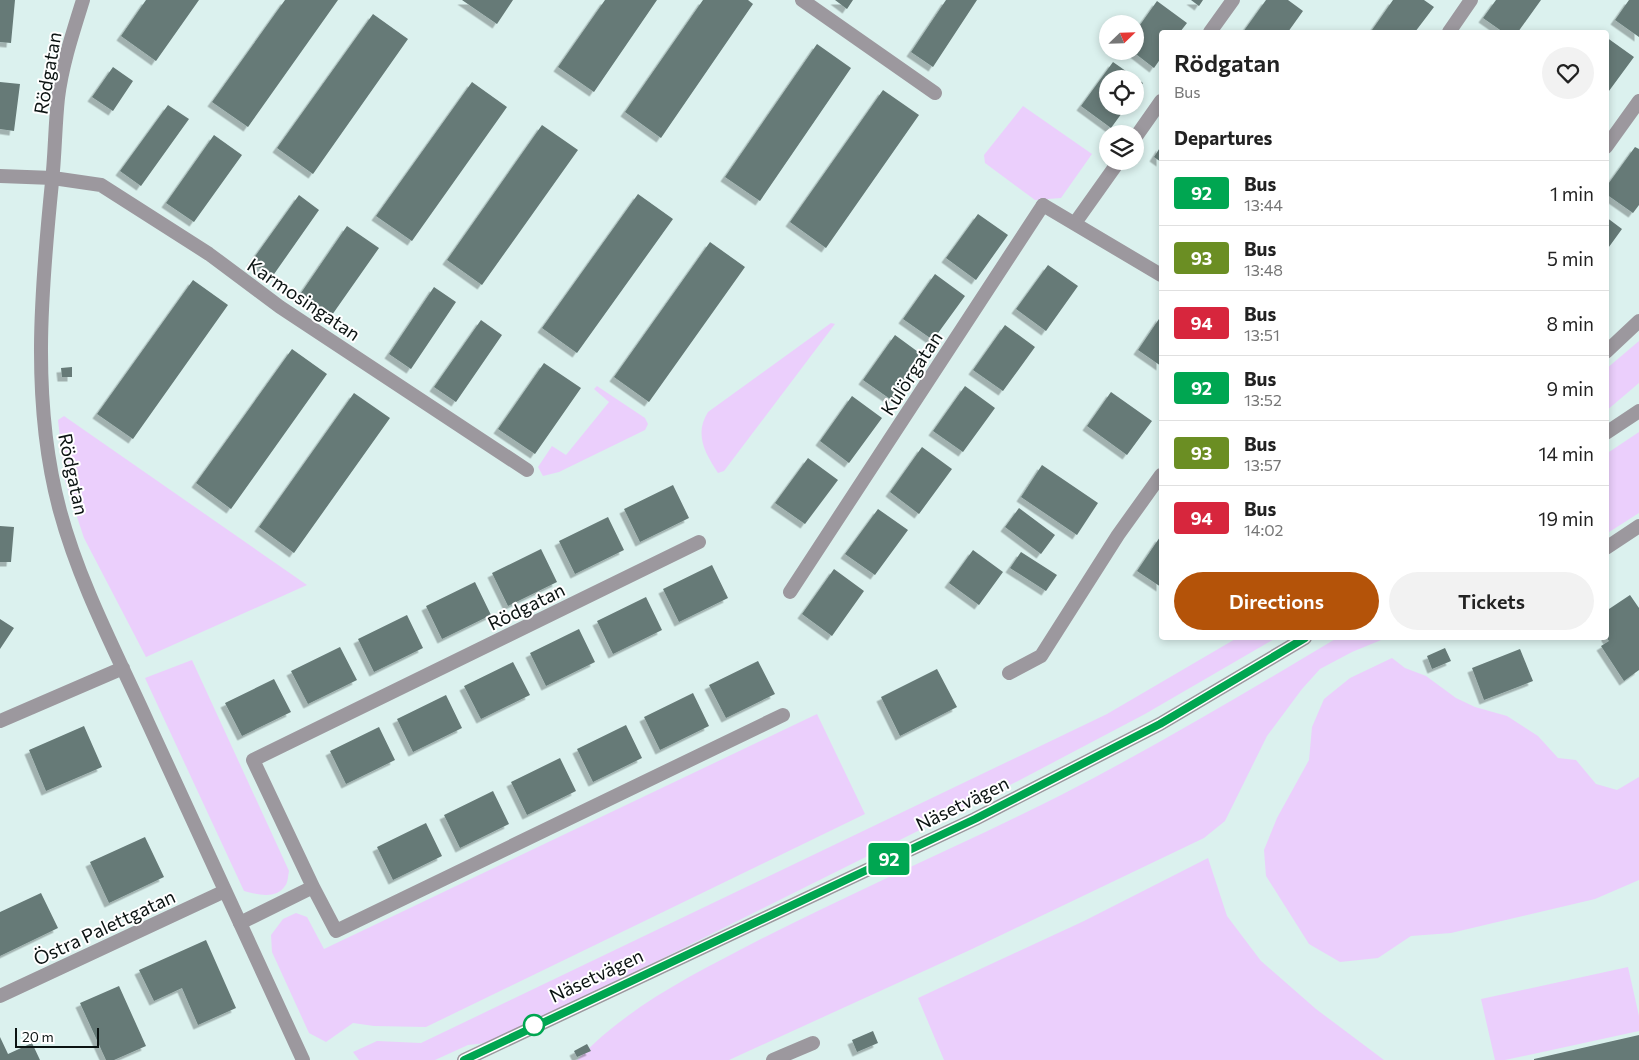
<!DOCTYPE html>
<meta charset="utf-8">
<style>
:root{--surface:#fff;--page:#f2f2f2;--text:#222;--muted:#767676;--line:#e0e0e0;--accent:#b45309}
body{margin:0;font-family:Commissioner,sans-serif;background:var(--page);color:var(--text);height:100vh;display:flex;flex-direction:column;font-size:19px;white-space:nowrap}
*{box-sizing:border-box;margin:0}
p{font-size:16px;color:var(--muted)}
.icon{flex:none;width:28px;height:28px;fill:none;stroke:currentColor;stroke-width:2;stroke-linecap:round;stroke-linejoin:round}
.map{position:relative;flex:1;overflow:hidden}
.details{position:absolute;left:1159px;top:30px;width:450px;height:610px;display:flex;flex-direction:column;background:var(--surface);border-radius:5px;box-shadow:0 2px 8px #0003}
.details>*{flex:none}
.badge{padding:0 10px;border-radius:4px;font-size:18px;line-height:32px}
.needle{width:32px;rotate:67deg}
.tools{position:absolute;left:1099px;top:15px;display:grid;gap:10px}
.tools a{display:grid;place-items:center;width:45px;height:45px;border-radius:50%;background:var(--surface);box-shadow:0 2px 8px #0003;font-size:25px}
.scale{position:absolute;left:15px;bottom:12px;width:84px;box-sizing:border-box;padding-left:5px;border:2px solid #0b1312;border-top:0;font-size:14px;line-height:18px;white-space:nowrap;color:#0b1312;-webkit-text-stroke:4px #fff;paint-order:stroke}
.map>.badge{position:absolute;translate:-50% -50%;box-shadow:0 0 0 2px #fff}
h2{padding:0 15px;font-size:19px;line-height:45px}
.round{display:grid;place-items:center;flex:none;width:52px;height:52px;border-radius:26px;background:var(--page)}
.overview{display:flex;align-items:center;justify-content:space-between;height:85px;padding:0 15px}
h1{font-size:24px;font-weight:600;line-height:38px}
.button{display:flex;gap:10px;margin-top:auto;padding:10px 15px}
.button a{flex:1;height:58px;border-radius:30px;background:var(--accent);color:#fff;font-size:20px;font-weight:600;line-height:58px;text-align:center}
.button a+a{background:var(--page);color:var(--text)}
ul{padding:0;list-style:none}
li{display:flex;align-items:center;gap:15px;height:65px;padding:0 15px;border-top:1px solid var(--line)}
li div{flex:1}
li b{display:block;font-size:19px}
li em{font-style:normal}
li .badge{min-width:55px;font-weight:700;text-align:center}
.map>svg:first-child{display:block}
</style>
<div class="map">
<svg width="1639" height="1060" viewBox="0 0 1639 1060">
<defs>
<filter id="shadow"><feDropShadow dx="-4.5" dy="4.5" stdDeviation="0" flood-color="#0004"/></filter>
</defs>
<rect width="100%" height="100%" fill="#dbf1ee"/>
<!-- green -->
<path fill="#ebcffc" d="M1023,106L1092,154L1061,198L1035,200L985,163L984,155Z
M831,323L835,324L724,471L718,473C705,453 694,434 708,412Z
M1639,341V383L1606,411V369Z
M597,386L645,418L648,424L645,430L559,472L543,476L538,467L552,446L566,455L609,402L594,389Z
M64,416L307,585L146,657L84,538L65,481L58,420Z
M1639,432V513L1606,534V454Z
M1237,638H1276L1145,714L1018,781L495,1042L468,1045L435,1060H359L353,1052L377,1041L421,1043L1107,714Z
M1337,638H1386L1352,652L1320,669L1302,689L1267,736L1225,821L1204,838L970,950L729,1060H577C630,1005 692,975 759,940C859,889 962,845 1063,794C1156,746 1247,692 1337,638Z
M1392,658L1405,668L1426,676L1456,698L1475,707L1507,716L1538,736L1558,758L1576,760L1596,784L1617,790L1639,777V880L1595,899L1451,933L1411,936L1378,958L1340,962L1309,944L1266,876L1264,850L1277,818L1309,760L1312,727L1324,699L1350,678Z
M192,660L289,871C288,875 288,883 285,886C276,900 256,894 244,891L145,678Z
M817,714L865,814L426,1027L374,1026L353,1023L326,1042L309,1033L272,952L271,935L283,919L296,913L307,917L324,949Z
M1208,858L1227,916L1261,961L1316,1009L1384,1060H944L918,998L1084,921Z
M1628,967L1639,1016V1031L1505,1060H1495L1481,999Z"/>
<!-- building -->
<path fill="#667a77" filter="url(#shadow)" d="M0,0H15L11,43L0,42Z
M146,0H199L156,61L121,36Z
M285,0H338L248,127L212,102Z
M462,0H513L497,24Z
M605,0H657L594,92L558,67Z
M703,0H748L753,4L661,138L625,112Z
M835,0H853L847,9Z
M946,0H977L933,67L911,52Z
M1191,0H1203L1199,6Z
M1266,0H1288L1303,11L1288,32H1243Z
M1393,0H1424L1434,7L1415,32H1375L1372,30Z
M1496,0H1541L1518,32H1503L1483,18Z
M1629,0H1639V37L1615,20Z
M1157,1L1187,23L1180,32H1161V58L1154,68L1132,51H1135V32Z
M373,14L408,39L313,174L277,148Z
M1606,37L1634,57L1606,95Z
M817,44L851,68L760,201L725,177Z
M1113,62L1143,83L1135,95V79H1108V106H1127L1111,128L1081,106Z
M113,67L133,81L113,111L92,97Z
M0,82L20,84L14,131L0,129Z
M472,82L507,107L412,241L376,216Z
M883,90L919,115L826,248L790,222Z
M168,105L189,119L141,186L120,171Z
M542,125L578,150L482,285L447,260Z
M214,135L242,155L194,222L166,203Z
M1161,146V162L1154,157Z
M1635,147L1639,149V205L1633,213L1606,194V187Z
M638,194L673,219L577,353L542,328Z
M299,195L319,210L272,277L251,262Z
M978,214L1008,235L976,280L946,258Z
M1606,217L1622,229L1606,251Z
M347,226L379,248L332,315L301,293Z
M710,242L745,267L649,402L614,377Z
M1048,265L1078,286L1046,331L1016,309Z
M935,274L965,296L933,340L903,319Z
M193,280L228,305L133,439L97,414Z
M434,287L456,302L411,369L389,354Z
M1161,316V366L1138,350Z
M481,320L502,335L456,402L434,387Z
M1005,325L1035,347L1003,391L973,370Z
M895,335L925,357L893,401L863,380Z
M292,349L327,374L231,509L196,483Z
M544,363L581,388L535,454L498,429Z
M72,367V377H62L61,368Z
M965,386L995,408L963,452L933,431Z
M1111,392L1152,421L1127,455L1087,426Z
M354,393L390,418L294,553L259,527Z
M852,396L882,418L849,463L820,441Z
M922,447L952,469L919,514L890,492Z
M808,458L838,480L805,524L775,503Z
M1042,465L1098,503L1077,535L1021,497Z
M673,485L689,518L640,542L624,509Z
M1019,508L1055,535L1041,554L1005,527Z
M878,509L908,530L875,575L845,554Z
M608,517L624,550L575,574L559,541Z
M0,526L14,527L11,562H0Z
M1160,537L1161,538V587L1137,571Z
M541,549L557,582L508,606L492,573Z
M973,550L1003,572L979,605L949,583Z
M1021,552L1057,575L1046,591L1010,568Z
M712,565L728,598L679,622L663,589Z
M834,569L864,591L832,636L802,614Z
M475,582L491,615L442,639L426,606Z
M1630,595L1639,608V670L1624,681L1601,646L1609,641L1606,637V611Z
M646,597L662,630L613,654L597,621Z
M407,615L423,648L374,672L358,639Z
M0,619L14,628L0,649Z
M579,629L595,662L546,686L530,653Z
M340,647L357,680L308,704L291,671Z
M1445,648L1451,661L1432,669L1427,656Z
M1520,649L1533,681L1484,700L1472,668Z
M758,661L775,694L726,718L709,685Z
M513,662L530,695L481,719L464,686Z
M937,669L957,707L900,736L881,697Z
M274,679L291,712L242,736L225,703Z
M693,693L709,726L660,750L644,717Z
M446,695L462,728L413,752L397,719Z
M626,725L642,758L593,782L577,749Z
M84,726L102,767L46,791L29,750Z
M379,727L395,760L346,784L330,751Z
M560,758L576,791L527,815L511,782Z
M493,791L509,824L460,848L444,815Z
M426,823L442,856L393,880L377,847Z
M145,837L164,877L109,903L90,862Z
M41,893L58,928L0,956V912Z
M206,940L236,1008L198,1025L182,988L154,1001L139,970Z
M119,986L146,1046L114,1060H106L80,1003Z
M873,1031L878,1043L857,1052L852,1040Z
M1639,1035V1060H1534V1059Z
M0,1037L8,1054L32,1043L40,1060H0Z
M587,1044L591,1051L577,1057L574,1051Z"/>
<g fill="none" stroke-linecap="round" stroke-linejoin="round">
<!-- service -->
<path stroke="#9c989e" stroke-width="14" d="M1210,32L1233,0
M1449,32L1471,0
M1135,138L1161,101
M1606,147L1639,101
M1075,223L1119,161
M790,592L1043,205
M1009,673L1041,656L1118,535L1161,475
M313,887L253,760L699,542
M240,923L313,887L336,931L783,715"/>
<!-- minor -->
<path stroke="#9c989e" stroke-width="14" d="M83,0C73,32 62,65 58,98C55,126 55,154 52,182C41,291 31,404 60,511C80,585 117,654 148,723C200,836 252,948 303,1060
M802,0L935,93
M0,176L53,178L101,185L209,254L280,307L527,470
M1043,205L1161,275
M1606,352L1639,321
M1606,548L1639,526
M0,721L123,668
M0,996L225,891
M773,1060L813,1043"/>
<!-- tertiary -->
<path stroke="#9c989e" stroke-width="14" d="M1606,433L1639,411
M464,1060L975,819L1160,724L1305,638"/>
</g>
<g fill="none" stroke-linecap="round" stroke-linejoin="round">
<!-- line casing -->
<g stroke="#fff" stroke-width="11">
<path id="line" d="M464,1060L975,819L1160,724L1305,638"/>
</g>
<!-- line -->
<use href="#line" stroke="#00a651" stroke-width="8"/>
</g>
<!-- markers -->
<circle fill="#fff" stroke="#00a651" stroke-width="2.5" cx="534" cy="1025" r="10"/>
<g text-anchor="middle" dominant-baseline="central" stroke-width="4" stroke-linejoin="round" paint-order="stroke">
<!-- street labels -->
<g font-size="19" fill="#0b1312" stroke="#fff">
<text transform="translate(47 73) rotate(-80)">Rödgatan</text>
<text transform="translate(304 299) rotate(34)">Karmosingatan</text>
<text transform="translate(911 373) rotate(-57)">Kulörgatan</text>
<text transform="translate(74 474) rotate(78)">Rödgatan</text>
<text transform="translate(526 606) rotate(-26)">Rödgatan</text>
<text transform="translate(962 803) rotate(-26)">Näsetvägen</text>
<text transform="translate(104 927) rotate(-25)">Östra Palettgatan</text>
<text transform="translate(596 975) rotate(-25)">Näsetvägen</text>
</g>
</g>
</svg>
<div class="tools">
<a><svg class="needle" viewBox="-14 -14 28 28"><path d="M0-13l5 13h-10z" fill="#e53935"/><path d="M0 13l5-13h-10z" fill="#767676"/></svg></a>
<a><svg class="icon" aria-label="locate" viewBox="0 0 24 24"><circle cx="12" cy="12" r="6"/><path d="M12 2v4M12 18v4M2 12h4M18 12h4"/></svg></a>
<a><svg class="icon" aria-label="layers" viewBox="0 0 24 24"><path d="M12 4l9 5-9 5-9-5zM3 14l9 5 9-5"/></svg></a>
</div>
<div class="scale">20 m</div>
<b class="badge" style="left:889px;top:859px;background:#00a651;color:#fff">92</b>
<section class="details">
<div class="overview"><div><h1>Rödgatan</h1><p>Bus</p></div><a class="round"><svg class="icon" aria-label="heart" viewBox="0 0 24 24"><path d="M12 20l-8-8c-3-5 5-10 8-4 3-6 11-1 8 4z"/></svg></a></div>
<h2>Departures</h2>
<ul>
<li><span class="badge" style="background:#00a651;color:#fff">92</span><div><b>Bus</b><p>13:44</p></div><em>1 min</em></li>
<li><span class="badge" style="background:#6b8e23;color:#fff">93</span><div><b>Bus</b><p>13:48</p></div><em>5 min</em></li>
<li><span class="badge" style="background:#d7263d;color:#fff">94</span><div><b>Bus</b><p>13:51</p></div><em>8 min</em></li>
<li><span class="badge" style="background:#00a651;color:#fff">92</span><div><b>Bus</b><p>13:52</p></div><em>9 min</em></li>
<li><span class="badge" style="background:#6b8e23;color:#fff">93</span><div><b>Bus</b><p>13:57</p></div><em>14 min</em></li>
<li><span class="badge" style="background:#d7263d;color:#fff">94</span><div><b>Bus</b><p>14:02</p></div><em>19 min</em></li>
</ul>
<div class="button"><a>Directions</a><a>Tickets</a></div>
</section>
</div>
